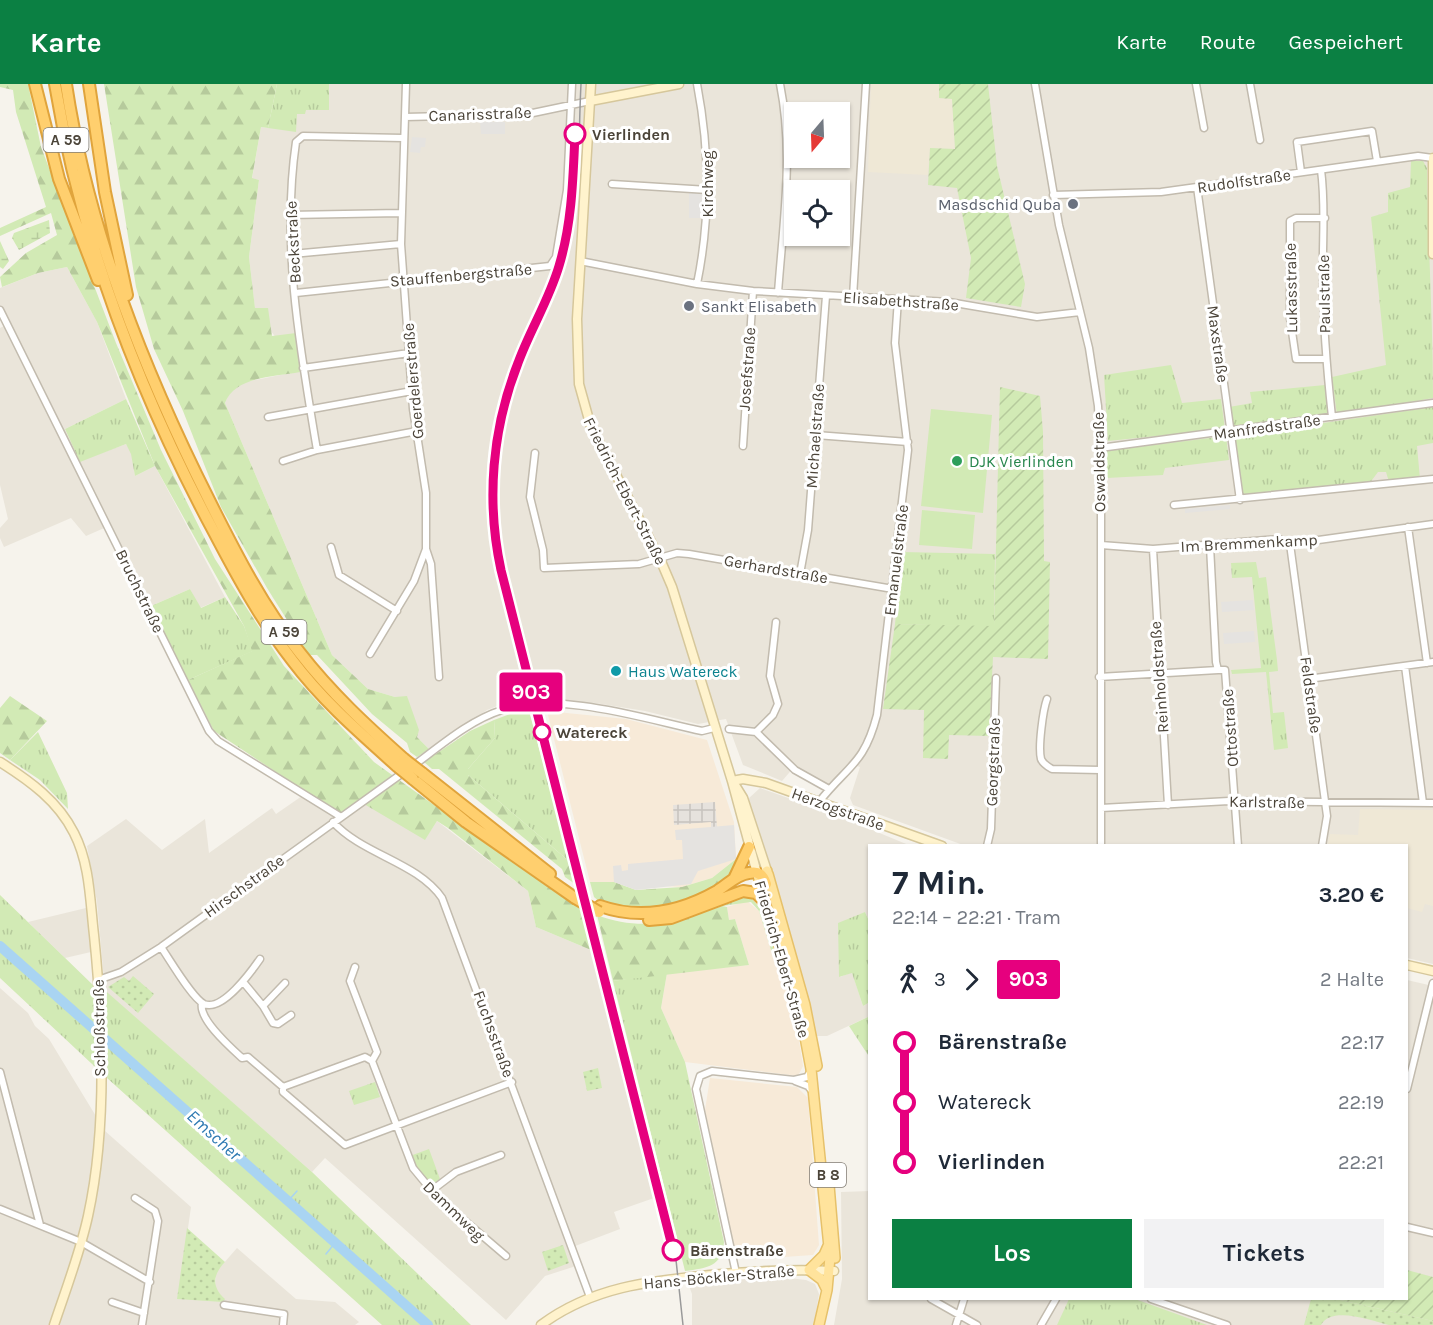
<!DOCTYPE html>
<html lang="de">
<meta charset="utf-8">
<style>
:root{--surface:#fff;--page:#f2f2f3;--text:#1f2937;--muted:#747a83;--accent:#0b8043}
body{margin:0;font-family:Karla,sans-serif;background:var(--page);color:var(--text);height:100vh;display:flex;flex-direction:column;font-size:22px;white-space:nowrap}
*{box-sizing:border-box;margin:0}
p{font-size:20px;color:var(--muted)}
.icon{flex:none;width:33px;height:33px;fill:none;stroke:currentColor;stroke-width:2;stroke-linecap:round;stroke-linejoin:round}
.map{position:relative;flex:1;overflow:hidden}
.drawer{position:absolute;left:868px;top:760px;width:540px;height:456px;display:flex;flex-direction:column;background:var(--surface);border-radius:0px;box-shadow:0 2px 4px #0004}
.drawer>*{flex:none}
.badge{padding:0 12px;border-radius:4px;font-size:21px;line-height:39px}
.needle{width:39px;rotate:199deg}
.tools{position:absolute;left:784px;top:18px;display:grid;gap:12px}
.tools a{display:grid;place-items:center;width:66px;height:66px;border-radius:0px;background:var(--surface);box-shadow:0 2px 4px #0004;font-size:30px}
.map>.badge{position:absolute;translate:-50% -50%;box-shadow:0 0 0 3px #fff}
.legs{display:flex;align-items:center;gap:9px;height:66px;padding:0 24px;font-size:20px}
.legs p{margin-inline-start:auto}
.summary{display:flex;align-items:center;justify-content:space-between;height:102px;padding:0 24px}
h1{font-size:33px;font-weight:700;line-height:45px}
.cta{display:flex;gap:12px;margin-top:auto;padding:12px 24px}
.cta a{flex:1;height:69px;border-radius:0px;background:var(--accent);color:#fff;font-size:24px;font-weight:700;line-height:69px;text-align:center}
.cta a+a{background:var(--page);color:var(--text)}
ul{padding:0 24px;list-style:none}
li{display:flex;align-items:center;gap:21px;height:60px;font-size:22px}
li i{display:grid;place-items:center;width:9px;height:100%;margin:0 8px;background:currentColor}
li i::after{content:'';width:15px;height:15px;margin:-8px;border:4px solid;border-radius:50%;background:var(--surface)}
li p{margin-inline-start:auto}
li:first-child i{background:linear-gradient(#0000 50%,currentColor 0)}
li:last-child i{background:linear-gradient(currentColor 50%,#0000 0)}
header{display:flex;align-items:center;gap:36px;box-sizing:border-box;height:84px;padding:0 30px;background:var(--accent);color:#fff}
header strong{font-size:28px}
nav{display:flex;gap:33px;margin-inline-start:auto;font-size:21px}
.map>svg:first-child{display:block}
</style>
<header>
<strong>Karte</strong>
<nav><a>Karte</a><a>Route</a><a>Gespeichert</a></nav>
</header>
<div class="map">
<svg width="1433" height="1241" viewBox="0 0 1433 1241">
<defs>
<pattern id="industrial-grid" width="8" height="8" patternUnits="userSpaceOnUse" patternTransform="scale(1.5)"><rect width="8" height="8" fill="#e6e2dd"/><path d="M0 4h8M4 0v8" fill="none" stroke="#c7c3be"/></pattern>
<pattern id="grass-tufts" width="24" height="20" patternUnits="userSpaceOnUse" patternTransform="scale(1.5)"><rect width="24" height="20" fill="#d2eab5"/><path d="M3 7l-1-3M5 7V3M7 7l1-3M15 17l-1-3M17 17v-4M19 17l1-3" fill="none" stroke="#b6ca9c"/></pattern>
<pattern id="forest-firs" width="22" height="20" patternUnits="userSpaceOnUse" patternTransform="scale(1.5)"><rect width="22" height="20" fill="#d2eab5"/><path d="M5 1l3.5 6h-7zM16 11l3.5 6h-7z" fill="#b6ca9c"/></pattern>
<pattern id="wetland-marsh" width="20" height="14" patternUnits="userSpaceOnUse" patternTransform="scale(1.5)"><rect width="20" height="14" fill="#d2eab5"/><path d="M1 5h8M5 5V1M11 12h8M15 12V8" fill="none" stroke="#b6ca9c"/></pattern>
<pattern id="park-dots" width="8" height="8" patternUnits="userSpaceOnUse" patternTransform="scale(1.5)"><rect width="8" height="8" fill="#d2eab5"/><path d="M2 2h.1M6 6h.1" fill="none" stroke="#b6ca9c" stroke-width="1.8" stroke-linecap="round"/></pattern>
<pattern id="garden-furrows" width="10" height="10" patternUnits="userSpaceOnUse" patternTransform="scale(1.5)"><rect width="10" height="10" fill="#d2eab5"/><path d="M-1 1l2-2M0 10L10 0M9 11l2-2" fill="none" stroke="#b6ca9c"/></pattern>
</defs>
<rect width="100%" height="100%" fill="#f6f3ec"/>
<!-- residential -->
<path fill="#eae5da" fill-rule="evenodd" d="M329,0H1433V880L1407,874V762H966L853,721L850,714L860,683L851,680L828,700L795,682L782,697L743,681L726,635L698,640L645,627L595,619L528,615L510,617L487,626L429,665L417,653L407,613H395L368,605L332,571L225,319L229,308L240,299L300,287L255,225L249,173L259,96L252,95L261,43L268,44L305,26H328ZM795,28H840V74H795ZM795,106H840V152H795Z
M67,183L97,238L126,315L65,345L80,377L126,360L132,370L135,392L155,382L225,513L200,524L190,505L151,522L111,441L86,452L71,434L4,463L0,454V444L8,435L0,401V244L4,242L0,233V204L38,189Z
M760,704L836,731L911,762H870V839L865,828L840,893L852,888L863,922L870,918V932L827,952H817L748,715Z
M302,712L364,719L425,755L437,737L528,807L536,843L591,866L654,1114L614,1128L620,1145L570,1164L576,1182L545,1192L506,1236L325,1074L312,1088L105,907L97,818L87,762L126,735L162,766L205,735L209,769L272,724L276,730Z
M86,824L91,868L65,874L28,838Z
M1407,896L1433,902V1241H834L842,1195L841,1108L870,1107V1215H1407Z
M0,904L28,929L35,942L49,955L105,1047L191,1123L178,1214L224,1216L215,1203L216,1188L237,1164L296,1215L335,1218L359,1238L355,1241H0Z
M772,1192L806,1196L815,1200L819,1210L814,1241H692V1210L688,1199Z"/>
<!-- commercial -->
<path fill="#f7ead8" d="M547,627L626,635L707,656L734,738L736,775L712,794L682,803L590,798Z
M747,817L759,827L796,938L803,982L798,992L685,978L661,924L667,889L749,881L735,835L729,836L727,823Z
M710,994L797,1003L808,1014L819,1161L813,1171L755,1175L744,1174L737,1168L733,1159L705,1026Z"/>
<!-- industrial -->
<path fill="url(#industrial-grid)" d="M715,718L717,743H711V738L674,741L673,721Z"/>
<!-- education -->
<path fill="#efe8d6" d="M871,0H939V14L952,15L955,65L930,64L928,91L868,88Z
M1360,725L1433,726V822L1425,820L1422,828L1407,824V762H1327L1330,750L1358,751Z"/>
<!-- grass -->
<path fill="url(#grass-tufts)" d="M277,0H329V26H306L305,30H297L296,48L268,44Z
M1411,77H1423L1427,84C1428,161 1433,237 1433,314L1337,331L1332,293L1386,281L1371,133L1388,128V109L1410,103Z
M1171,281L1182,319L1221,315L1225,345L1108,357L1104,291Z
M1325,301L1328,330L1233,342L1229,323L1252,319L1250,308Z
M126,315L155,382L135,392L131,370L126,360L80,378L65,345Z
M1433,323V359L1417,362L1420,395L1389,398L1386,388H1378L1369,400L1354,399L1243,411L1234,352Z
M1226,352L1229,376L1165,384L1163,391L1107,394L1105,367Z
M902,468L995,470L994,543L895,540Z
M1256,478L1259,494L1266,493L1277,576L1278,587L1269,588L1273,629L1284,628L1288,664L1274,666L1266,588L1232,590L1231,586L1261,584L1252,493L1232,494L1231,479Z
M190,505L201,524L225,513L244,542L253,567L188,596L151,522Z
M529,627L570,778L468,691V685L495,654L494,636L513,629Z
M38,648L67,709L68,725L40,696L10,676Z
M0,811L93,901L100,902L312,1088L471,1241H382L107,994L0,894Z
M739,811H749L763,828L775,869H772L759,827L751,818L722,822L706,828Z
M865,828L870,839V918L863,922L852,889L839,893L838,839Z
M667,889L661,924L685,978L724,1158C722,1183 707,1184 685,1187L613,897Z
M870,932V974L849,942Z
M375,998L380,1013L354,1021L349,1007Z
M429,1065L440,1095L433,1100L427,1098L410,1072Z
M1069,1215H1135L1207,1241H1057Z"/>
<!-- forest -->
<path fill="url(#forest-firs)" d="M0,0H28L41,63L116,259L161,366L215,475L284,582L374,678L551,805L581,824L591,866L536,843L528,807L448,744L437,737L425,756L364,720L344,733L214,647L188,596L252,567L244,542L155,382L97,238L67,183L38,189L2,203L0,193L26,169L57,151L51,129L0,152V144L46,123L16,28L13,6L0,3Z
M104,0H277L268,44L261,43L252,94L259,96L249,173L255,224H268L272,252L296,249L300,288C275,293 235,292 225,319L332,571L368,605L395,613L407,612L419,646L417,653L429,665L417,673L410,668L407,659L372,630L317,571H309L267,504L221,423L183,327L154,265L136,203Z
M10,612L47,637L10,676L0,669V624Z
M494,636L495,654L468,685V691L570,778L575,800L565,793L562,785L439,685H432L424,678L470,647Z
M736,775L740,780L725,799L694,814L644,827L601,819L594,813L590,798H614L636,806L682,803L712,794Z
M722,822L727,823L729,836L735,835L749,881L613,897L597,831C641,848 679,838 722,822Z"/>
<!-- wetland -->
<path fill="url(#wetland-marsh)" d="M49,136L50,149L19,166L12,154L14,149Z
M0,157L9,177L3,185L0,183Z"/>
<!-- park -->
<path fill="url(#park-dots)" d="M133,892L154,910L138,929L108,903L124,893L129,897Z
M598,984L602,1004L587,1007L583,988Z
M187,1144L225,1178C213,1191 211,1202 225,1215L223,1218L177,1215Z
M563,1161L569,1179L548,1187L542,1168Z
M1311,1215H1336L1433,1237V1241C1419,1241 1403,1241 1389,1241C1373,1237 1331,1221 1321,1241H1304Z"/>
<!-- garden -->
<path fill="url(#garden-furrows)" d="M939,0H988L997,82L1025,200L1021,223L966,214L971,174L957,104L928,101L930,64L955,65L952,15L939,14Z
M1000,303L1040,312L1043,348L1044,477L1050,478L1048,575L993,573L989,652L949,651L948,675L923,674L924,626L883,625L895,540L994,542Z
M1407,1186L1433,1193V1237L1336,1215H1407Z"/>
<!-- pitch -->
<path fill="#d2eab5" d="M931,325L992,331L983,429L921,422Z
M922,426L975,431L972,465L919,461Z"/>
<!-- parking -->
<path fill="#e5e3e0" d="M480,38H505V50H481Z
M412,53L426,54L425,63H421L420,69L410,68Z
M689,108L704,109V134H689Z
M1230,421V425L1185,429V425Z
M1253,516L1254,526L1222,528L1221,518Z
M1254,547L1255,558L1224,560L1223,549Z
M734,741L736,775L698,787L691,800L636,806L614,798L613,782L621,781L622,787L628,786V780L683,775L682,756H676L675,746Z"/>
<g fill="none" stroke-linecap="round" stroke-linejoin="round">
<!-- stream -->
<path stroke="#a9d4f2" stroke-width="1.5" d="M288,1117L297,1107
M326,1170L335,1159"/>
<!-- river -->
<path stroke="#a9d4f2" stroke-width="10" d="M0,862L428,1241"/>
<!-- street casing -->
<g stroke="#c2bbae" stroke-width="9">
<path id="street" d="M406,0L401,160L413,325L426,409V465L431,480L439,593
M697,0C710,68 711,132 697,200
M1035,0L1059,141L1089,264L1098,322L1101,393V762
M1196,0L1204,44
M1250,0L1260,56
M405,33L528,30L590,17
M1321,86C1326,123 1322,158 1323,196C1323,242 1327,287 1332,333
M1301,88L1297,58L1372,47L1377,77
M612,100L708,106
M1197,103L1240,416
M1053,111L1161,108L1418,72L1433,74
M289,131L400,129
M1325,134H1296L1290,137V234L1296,275H1325
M292,170L401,160
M580,177L697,200L753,207L949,218L1037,233L1080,228
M296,209L550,182L556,173L567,106L572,0
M778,209C783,139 794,69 780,0
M853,213L866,0
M0,226L209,647L218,657L341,733
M303,284L409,269
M268,333L412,307
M816,351L908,358
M743,362L753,207
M1100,364L1433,319
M317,366C300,265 281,160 296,58L303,52L403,54
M535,369L530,413L543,466L544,484L639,480L677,469L689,470L893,505
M283,377L317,366L417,347
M1174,421L1433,395
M1408,443L1427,579
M1290,460L1327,732L1322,762
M1101,461L1153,465L1279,455L1290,460L1433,440
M1210,462L1216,578L1218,586H1225L1238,762
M331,463L339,491L397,527
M1153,465L1168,721
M800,490L808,446L826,212
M370,570L414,497L426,465
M1405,582L1423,719
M1099,593L1218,586
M1308,595L1433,578
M1047,615C1043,626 1038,663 1041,675C1043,680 1047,682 1052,685L1100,686
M729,645L756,648L795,686L829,705
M756,648L773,631L778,620L770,592L776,538
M413,682C440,662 470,636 502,626C560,607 645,635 702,647L714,644
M819,718C848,681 864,681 877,631L908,366L895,259L898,215
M1101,724L1229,717L1433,719
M333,738C363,771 417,778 442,814L590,1213
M987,762L991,745L996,594
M161,863C170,876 192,914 204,920C222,928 251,888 260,875
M355,883L350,897L377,968L372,977
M98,896L121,888L161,863L404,688
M244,899L263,922L285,899
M202,919C198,935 230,963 242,974L248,973L283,1003V1008L345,1061L512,998
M263,922L273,939L278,940L291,931
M0,988L40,1141
M795,997L808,1002L813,1008
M283,1003L365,973L372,977L413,1084L437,1113L506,1172
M1407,1005L1433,899
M431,1107L456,1088L501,1071
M135,1114L155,1127L158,1137L142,1241
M0,1125L81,1158L150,1198
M1407,1143L1433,1149
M736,1189L696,1005L700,992L712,987L794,996L807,993L811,987
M931,1215L977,1241
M1151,1215L1227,1241
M112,1218L144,1229
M224,1221L284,1230L283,1241
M956,1241L964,1215
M1041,1241L1056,1215"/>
</g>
<!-- secondary casing -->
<g stroke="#d6c79b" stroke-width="11">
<path id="secondary" d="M591,0L577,235L579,300L591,343L660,475L672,503L732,697L758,793
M590,17L679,0
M1433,74V170
M0,678C30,697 58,717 74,749C90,780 90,817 94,851C103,939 107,1046 88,1132C80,1169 66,1205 54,1241
M732,697L743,695L766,699L942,762
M735,701L743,714L767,787
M1407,881L1433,887
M541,1241C592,1203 649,1197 710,1191C752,1187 793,1185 834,1187"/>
</g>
<!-- primary casing -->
<g stroke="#e6c16a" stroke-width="12">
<path id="primary" d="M767,787L759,796L802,937L811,985L830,1173L827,1206L819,1241
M768,790L805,921L817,982
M829,1101L835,1174
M827,1206L822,1196L809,1186L824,1171L828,1162"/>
</g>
<!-- highway casing -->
<g stroke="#e0a43c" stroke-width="14">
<path id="highway" d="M35,0L59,95L98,196
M55,0C81,156 139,308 214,448C237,492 261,536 292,576C322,616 359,648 397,682
M66,0C88,146 144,287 210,418C236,470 263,523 300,569C331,609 367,642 404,675
M89,0L105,108L127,211
M422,689L550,790
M413,695L466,738L575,814
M734,795L749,763
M600,822C640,836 680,828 717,807C727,801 737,790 749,789C759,787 763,791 766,800
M649,836L671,834L743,807L756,809L766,819"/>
</g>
<!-- street -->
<use href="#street" stroke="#fff" stroke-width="6"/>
<!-- secondary -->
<use href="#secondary" stroke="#fff3cd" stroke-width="8"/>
<!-- primary -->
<use href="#primary" stroke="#ffe39c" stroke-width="9"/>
<!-- highway -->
<use href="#highway" stroke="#ffcf6e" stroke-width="10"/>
<!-- tram -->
<path stroke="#9a9a9a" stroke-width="1.5" d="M581,0C578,56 581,117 566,172C556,209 536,242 522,277C492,348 490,428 508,501L673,1148L683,1241"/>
<!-- highway-bridge casing -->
<g stroke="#e0a43c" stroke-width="14" stroke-linecap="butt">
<path id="highway-bridge" d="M404,675L422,689
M397,682L413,695
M575,814L599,828"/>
</g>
<!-- highway-bridge -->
<use href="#highway-bridge" stroke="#ffcf6e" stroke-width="10"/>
</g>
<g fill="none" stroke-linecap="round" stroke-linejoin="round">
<!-- line-1 casing -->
<g stroke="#fff" stroke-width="14">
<path id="line-1" d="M575,50C573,95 572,139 559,182C549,216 530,246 518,279C492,345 486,417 501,486L673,1166"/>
</g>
<!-- line-1 -->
<use href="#line-1" stroke="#e6007e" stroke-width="9"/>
</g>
<!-- markers -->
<g fill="#fff" stroke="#e6007e" stroke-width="3">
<circle cx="575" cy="50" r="10"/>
<circle cx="542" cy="648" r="8"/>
<circle cx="673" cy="1166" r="10"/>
</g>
<g fill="#6b7280" stroke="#fff" stroke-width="2">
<circle cx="1073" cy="120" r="6"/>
<circle cx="689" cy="222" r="6"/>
</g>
<circle fill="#2e9e5b" stroke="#fff" stroke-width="2" cx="957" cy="377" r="6"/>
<circle fill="#0f9aa8" stroke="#fff" stroke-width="2" cx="616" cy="587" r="6"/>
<g text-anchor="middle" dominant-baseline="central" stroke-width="6" stroke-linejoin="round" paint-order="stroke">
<!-- shield labels -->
<g fill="#fff" stroke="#817c74" stroke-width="1.5">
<rect x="43.5" y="44" width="45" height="24" rx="4.5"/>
<rect x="261.5" y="536" width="45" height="24" rx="4.5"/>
<rect x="810" y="1079" width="36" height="24" rx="4.5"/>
</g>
<g font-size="15" font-weight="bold" fill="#4b4439">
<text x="66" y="56">A 59</text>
<text x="284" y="548">A 59</text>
<text x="828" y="1091">B 8</text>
</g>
<!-- street labels -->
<g font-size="16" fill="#4b4439" stroke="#fff">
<text transform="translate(480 30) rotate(-2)">Canarisstraße</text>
<text transform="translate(1244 97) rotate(-8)">Rudolfstraße</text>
<text transform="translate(707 100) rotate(-90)">Kirchweg</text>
<text transform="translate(293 158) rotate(-93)">Beckstraße</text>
<text transform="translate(461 191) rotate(-5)">Stauffenbergstraße</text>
<text transform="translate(1291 204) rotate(-91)">Lukasstraße</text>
<text transform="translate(1324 210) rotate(-91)">Paulstraße</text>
<text transform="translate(901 217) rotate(4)">Elisabethstraße</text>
<text transform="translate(1218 260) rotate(82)">Maxstraße</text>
<text transform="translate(747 285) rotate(-86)">Josefstraße</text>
<text transform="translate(413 297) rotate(-95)">Goerdelerstraße</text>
<text transform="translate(1267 343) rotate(-8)">Manfredstraße</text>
<text transform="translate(815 352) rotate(-86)">Michaelstraße</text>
<text transform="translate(1099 378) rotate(-91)">Oswaldstraße</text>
<text transform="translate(625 407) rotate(63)">Friedrich-Ebert-Straße</text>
<text transform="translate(1249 459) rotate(-3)">Im Bremmenkamp</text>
<text transform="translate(896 476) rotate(-83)">Emanuelstraße</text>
<text transform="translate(776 485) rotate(10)">Gerhardstraße</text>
<text transform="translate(140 507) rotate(64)">Bruchstraße</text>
<text transform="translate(1159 593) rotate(-94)">Reinholdstraße</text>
<text transform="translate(1311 611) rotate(82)">Feldstraße</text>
<text transform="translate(1230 644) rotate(-94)">Ottostraße</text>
<text transform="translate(993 678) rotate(-88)">Georgstraße</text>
<text transform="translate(1267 718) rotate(1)">Karlstraße</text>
<text transform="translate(838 725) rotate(20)">Herzogstraße</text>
<text transform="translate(244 802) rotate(-36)">Hirschstraße</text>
<text transform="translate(782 875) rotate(74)">Friedrich-Ebert-Straße</text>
<text transform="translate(99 944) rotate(-91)">Schloßstraße</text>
<text transform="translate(494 950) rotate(70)">Fuchsstraße</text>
<text transform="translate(454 1127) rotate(44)">Dammweg</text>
<text transform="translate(719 1193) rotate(-5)">Hans-Böckler-Straße</text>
</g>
<!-- stop labels -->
<g font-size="16" font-weight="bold" fill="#4b4439" stroke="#fff" text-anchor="start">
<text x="592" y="50">Vierlinden</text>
<text x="556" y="648">Watereck</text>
<text x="690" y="1166">Bärenstraße</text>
</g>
<!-- worship labels -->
<g font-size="16" fill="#5b616d" stroke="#fff" text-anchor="end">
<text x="1061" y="120">Masdschid Quba</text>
<text x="701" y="222" text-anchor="start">Sankt Elisabeth</text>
</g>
<!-- leisure labels -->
<g font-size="16" fill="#27864d" stroke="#fff" text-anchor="start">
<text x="969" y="377">DJK Vierlinden</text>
</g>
<!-- culture labels -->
<g font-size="16" fill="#0d838f" stroke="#fff" text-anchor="start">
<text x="628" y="587">Haus Watereck</text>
</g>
<!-- water labels -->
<g font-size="18" font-style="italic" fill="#2e7ab2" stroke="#fff">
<text transform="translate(214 1051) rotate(42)">Emscher</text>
</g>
</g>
</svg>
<div class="tools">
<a><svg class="needle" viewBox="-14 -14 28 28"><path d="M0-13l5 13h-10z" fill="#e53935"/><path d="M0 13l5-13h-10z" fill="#747a83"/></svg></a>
<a><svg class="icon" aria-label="locate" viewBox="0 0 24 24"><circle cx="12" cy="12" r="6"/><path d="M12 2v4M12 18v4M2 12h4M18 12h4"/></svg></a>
</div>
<b class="badge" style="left:531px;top:608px;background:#e6007e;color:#fff">903</b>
<section class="drawer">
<div class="summary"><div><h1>7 Min.</h1><p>22:14 – 22:21 · Tram</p></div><b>3.20 €</b></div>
<div class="legs"><svg class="icon" aria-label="walk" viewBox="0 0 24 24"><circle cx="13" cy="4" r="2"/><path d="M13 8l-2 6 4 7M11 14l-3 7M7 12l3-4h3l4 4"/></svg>3<svg class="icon" aria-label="forward" viewBox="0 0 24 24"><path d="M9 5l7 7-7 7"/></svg><b class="badge" style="background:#e6007e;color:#fff">903</b><p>2 Halte</p></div>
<ul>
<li><i style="color:#e6007e"></i><b>Bärenstraße</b><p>22:17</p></li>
<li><i style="color:#e6007e"></i><span>Watereck</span><p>22:19</p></li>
<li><i style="color:#e6007e"></i><b>Vierlinden</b><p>22:21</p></li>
</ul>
<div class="cta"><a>Los</a><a>Tickets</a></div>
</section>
</div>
